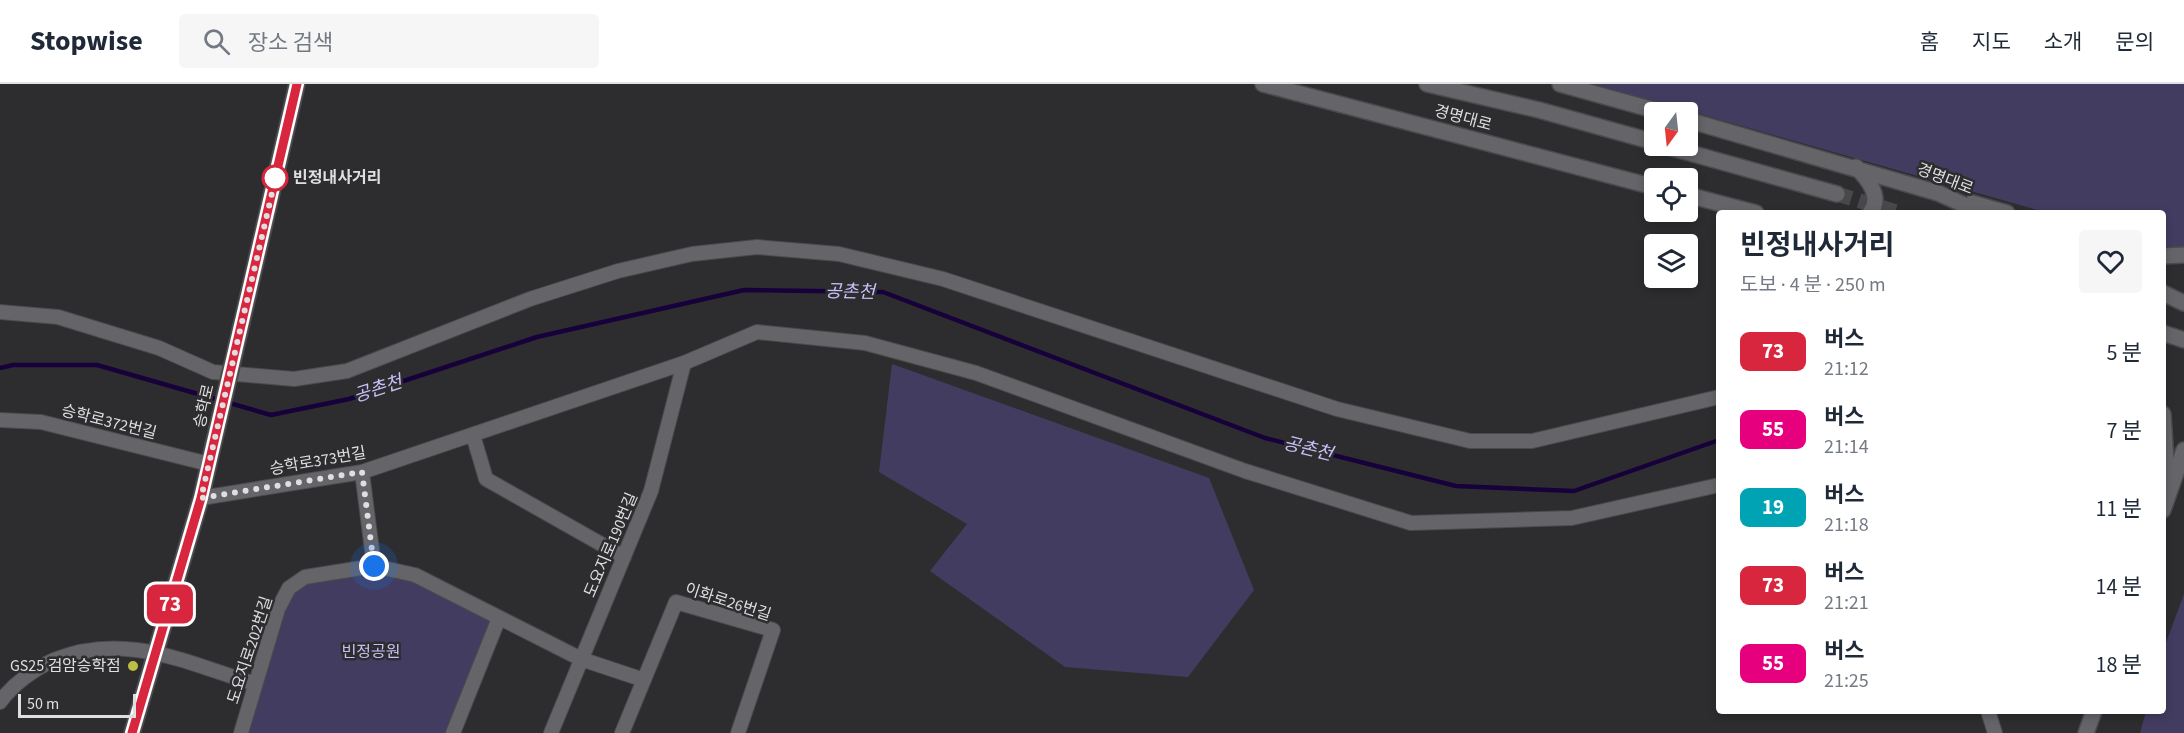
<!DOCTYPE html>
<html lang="ko">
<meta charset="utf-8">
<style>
:root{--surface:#fff;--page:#f6f6f7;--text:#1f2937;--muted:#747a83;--line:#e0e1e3}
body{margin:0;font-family:"Source Sans 3","Noto Sans KR",sans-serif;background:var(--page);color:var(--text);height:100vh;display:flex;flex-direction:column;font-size:22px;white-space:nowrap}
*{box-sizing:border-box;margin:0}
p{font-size:20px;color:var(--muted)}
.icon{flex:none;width:33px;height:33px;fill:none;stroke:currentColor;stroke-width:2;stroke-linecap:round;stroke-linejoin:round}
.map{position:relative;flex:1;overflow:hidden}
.drawer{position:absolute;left:1716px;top:126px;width:450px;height:504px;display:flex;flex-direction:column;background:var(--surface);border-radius:6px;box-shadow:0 3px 9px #0003}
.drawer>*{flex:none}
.badge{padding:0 12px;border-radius:9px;font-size:21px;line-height:39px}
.needle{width:39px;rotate:195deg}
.fabs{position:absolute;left:1644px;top:18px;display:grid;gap:12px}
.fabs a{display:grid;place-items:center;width:54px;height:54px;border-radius:6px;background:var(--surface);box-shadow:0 3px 9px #0003;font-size:30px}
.scale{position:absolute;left:18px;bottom:15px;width:118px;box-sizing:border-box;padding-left:6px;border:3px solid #dfdfe1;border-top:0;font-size:16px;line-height:21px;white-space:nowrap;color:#dfdfe1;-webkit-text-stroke:4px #2d2d30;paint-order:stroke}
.you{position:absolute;width:30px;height:30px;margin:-15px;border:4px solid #fff;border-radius:50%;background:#1a73e8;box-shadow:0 0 0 9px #1a73e833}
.map>.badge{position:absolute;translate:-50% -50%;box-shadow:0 0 0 3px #fff}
.round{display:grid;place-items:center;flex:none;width:63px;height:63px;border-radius:6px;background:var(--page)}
.summary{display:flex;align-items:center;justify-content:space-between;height:102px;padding:0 24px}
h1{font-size:28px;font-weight:700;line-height:45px}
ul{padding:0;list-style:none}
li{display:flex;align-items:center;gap:18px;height:78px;padding:0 24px}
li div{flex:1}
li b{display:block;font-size:22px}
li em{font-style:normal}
li .badge{min-width:66px;font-weight:700;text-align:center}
header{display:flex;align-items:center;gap:36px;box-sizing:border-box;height:84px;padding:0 30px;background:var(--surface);border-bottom:2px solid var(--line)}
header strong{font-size:28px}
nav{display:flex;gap:33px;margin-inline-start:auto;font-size:21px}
.search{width:420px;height:54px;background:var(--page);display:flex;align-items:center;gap:15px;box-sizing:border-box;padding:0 21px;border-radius:6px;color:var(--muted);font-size:22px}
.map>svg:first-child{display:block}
</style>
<header>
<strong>Stopwise</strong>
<div class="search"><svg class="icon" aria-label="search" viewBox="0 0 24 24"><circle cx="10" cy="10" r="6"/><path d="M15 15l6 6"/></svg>장소 검색</div>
<nav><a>홈</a><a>지도</a><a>소개</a><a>문의</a></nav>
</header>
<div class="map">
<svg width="2184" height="649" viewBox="0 0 2184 649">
<rect width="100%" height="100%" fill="#2d2d30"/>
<!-- green -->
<path fill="#433c61" d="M1594,0H2184V165L2163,162V129H2048Z
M892,280L1209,394L1254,506L1188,593L1065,583L930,487L967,440L879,388Z
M375,485L415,494L496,535L451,649H244L290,506L306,496Z
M2184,510V649H2140L2146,627H2163V567Z"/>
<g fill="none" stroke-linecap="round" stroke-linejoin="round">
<!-- stream -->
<path stroke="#17013b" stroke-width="4.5" d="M0,284L13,281H97L271,331L349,315L537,253L744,206L883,208L1265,354L1456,402L1574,407L1719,356"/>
<!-- secondary-tunnel -->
<path stroke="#48484b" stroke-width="15" stroke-dasharray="15 8" stroke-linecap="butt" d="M1837,110L1900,129"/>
<!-- minor casing -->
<g stroke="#4a4a4c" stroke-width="16">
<path id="minor" d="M0,228L58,233L159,264L213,288L294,295L347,287L530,215L618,187L692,170L757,163L839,170L943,195L1337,325L1470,357H1532L1719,313
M0,336L41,338L209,380
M473,351L486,395L624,473
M362,388L374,482
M201,414L362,388L684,279L757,248L865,259L976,289L1245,387L1411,439L1572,434L1719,401
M0,618C13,600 34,585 54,576C125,547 187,579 255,600
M1988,627L1995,649
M241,649L278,525L289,504L305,493L374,482L415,491L581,575L644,596
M453,649L499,534
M551,649L651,407L684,279
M622,649L676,518L773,546L738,649"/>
</g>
<!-- tertiary casing -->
<g stroke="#4a4a4c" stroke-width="18">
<path id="tertiary" d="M235,268L297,0
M132,649L201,414L213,362"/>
</g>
<!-- secondary casing -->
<g stroke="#4a4a4c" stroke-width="18">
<path id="secondary" d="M1263,0L1654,103
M1427,0L1539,26L1654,58
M1560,0L1661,28
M1688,36L1938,109L1982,129
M1665,62L1837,110
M1856,83C1868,95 1883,113 1870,129
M1688,111L1756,129
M1972,119L2007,129
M2163,172L2184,171
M2163,209L2184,219
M2163,249L2184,256
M2163,330L2168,410
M2163,426L2184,366
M2086,649L2094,627"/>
</g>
<!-- minor -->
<use href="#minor" stroke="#656468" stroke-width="14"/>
<!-- tertiary -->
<use href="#tertiary" stroke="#656468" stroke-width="15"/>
<!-- secondary -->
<use href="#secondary" stroke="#656468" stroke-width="15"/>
<!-- tertiary-bridge casing -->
<g stroke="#4a4a4c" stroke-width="18" stroke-linecap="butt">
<path id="tertiary-bridge" d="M213,362L235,268"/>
</g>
<!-- tertiary-bridge -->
<use href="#tertiary-bridge" stroke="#656468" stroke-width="15"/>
</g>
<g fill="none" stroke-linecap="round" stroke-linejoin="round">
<!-- line casing -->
<g stroke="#fff" stroke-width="14">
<path id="line" d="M132,649L201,414L297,0"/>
</g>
<!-- line -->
<use href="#line" stroke="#d7263d" stroke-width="9"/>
<!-- walk -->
<path stroke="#dfdfe1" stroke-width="6" stroke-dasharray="0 10.8" d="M275,94L276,92L201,414L362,388L374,482"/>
</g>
<!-- markers -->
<circle fill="#fff" stroke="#d7263d" stroke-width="3" cx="275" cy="94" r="12"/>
<circle fill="#bbc045" stroke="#2d2d30" stroke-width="2" cx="133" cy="582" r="6"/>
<g text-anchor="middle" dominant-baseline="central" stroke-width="5" stroke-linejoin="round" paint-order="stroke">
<!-- street labels -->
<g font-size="16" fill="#dfdfe1" stroke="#2d2d30">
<text transform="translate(1463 34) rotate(15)">경명대로</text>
<text transform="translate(1945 95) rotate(21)">경명대로</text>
<text transform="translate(204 322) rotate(-77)">승학로</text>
<text transform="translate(109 338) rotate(14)">승학로372번길</text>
<text transform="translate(318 377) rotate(-10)">승학로373번길</text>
<text transform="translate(611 461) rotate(-67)">도요지로190번길</text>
<text transform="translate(728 518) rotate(18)">이화로26번길</text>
<text transform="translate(250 566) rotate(-72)">도요지로202번길</text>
</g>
<!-- stop labels -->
<g font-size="16" font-weight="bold" fill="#dfdfe1" stroke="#2d2d30" text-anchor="start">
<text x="293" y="94">빈정내사거리</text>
</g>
<!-- park labels -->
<g font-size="16" fill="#c6bef6" stroke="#2d2d30">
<text x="371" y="568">빈정공원</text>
</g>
<!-- poi labels -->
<g font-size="16" fill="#dfdfe1" stroke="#2d2d30" text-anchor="end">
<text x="121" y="582">GS25 검암승학점</text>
</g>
<!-- water labels -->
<g font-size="18" font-style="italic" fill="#cac1fa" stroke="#2d2d30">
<text transform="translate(850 208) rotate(1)">공촌천</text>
<text transform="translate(378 305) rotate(-18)">공촌천</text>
<text transform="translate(1308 365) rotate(14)">공촌천</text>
</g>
</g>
</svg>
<div class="fabs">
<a><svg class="needle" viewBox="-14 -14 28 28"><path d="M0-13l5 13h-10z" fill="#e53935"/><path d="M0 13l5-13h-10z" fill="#747a83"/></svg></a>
<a><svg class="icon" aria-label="locate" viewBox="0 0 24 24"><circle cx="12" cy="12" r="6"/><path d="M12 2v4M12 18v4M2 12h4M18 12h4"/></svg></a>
<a><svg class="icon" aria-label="layers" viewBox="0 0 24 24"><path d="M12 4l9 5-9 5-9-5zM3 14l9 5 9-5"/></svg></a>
</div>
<div class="scale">50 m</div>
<div class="you" style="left:374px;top:482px"></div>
<b class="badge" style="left:170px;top:520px;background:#d7263d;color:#fff">73</b>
<section class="drawer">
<div class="summary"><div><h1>빈정내사거리</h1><p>도보 · 4 분 · 250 m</p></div><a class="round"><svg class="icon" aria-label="heart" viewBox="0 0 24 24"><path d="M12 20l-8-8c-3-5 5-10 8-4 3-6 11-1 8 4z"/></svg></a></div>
<ul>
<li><span class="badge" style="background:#d7263d;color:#fff">73</span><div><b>버스</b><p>21:12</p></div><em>5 분</em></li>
<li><span class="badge" style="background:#e6007e;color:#fff">55</span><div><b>버스</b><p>21:14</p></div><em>7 분</em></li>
<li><span class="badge" style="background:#00a3b4;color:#fff">19</span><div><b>버스</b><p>21:18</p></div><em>11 분</em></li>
<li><span class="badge" style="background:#d7263d;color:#fff">73</span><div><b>버스</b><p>21:21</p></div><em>14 분</em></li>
<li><span class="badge" style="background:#e6007e;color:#fff">55</span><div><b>버스</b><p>21:25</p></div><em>18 분</em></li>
</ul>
</section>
</div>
